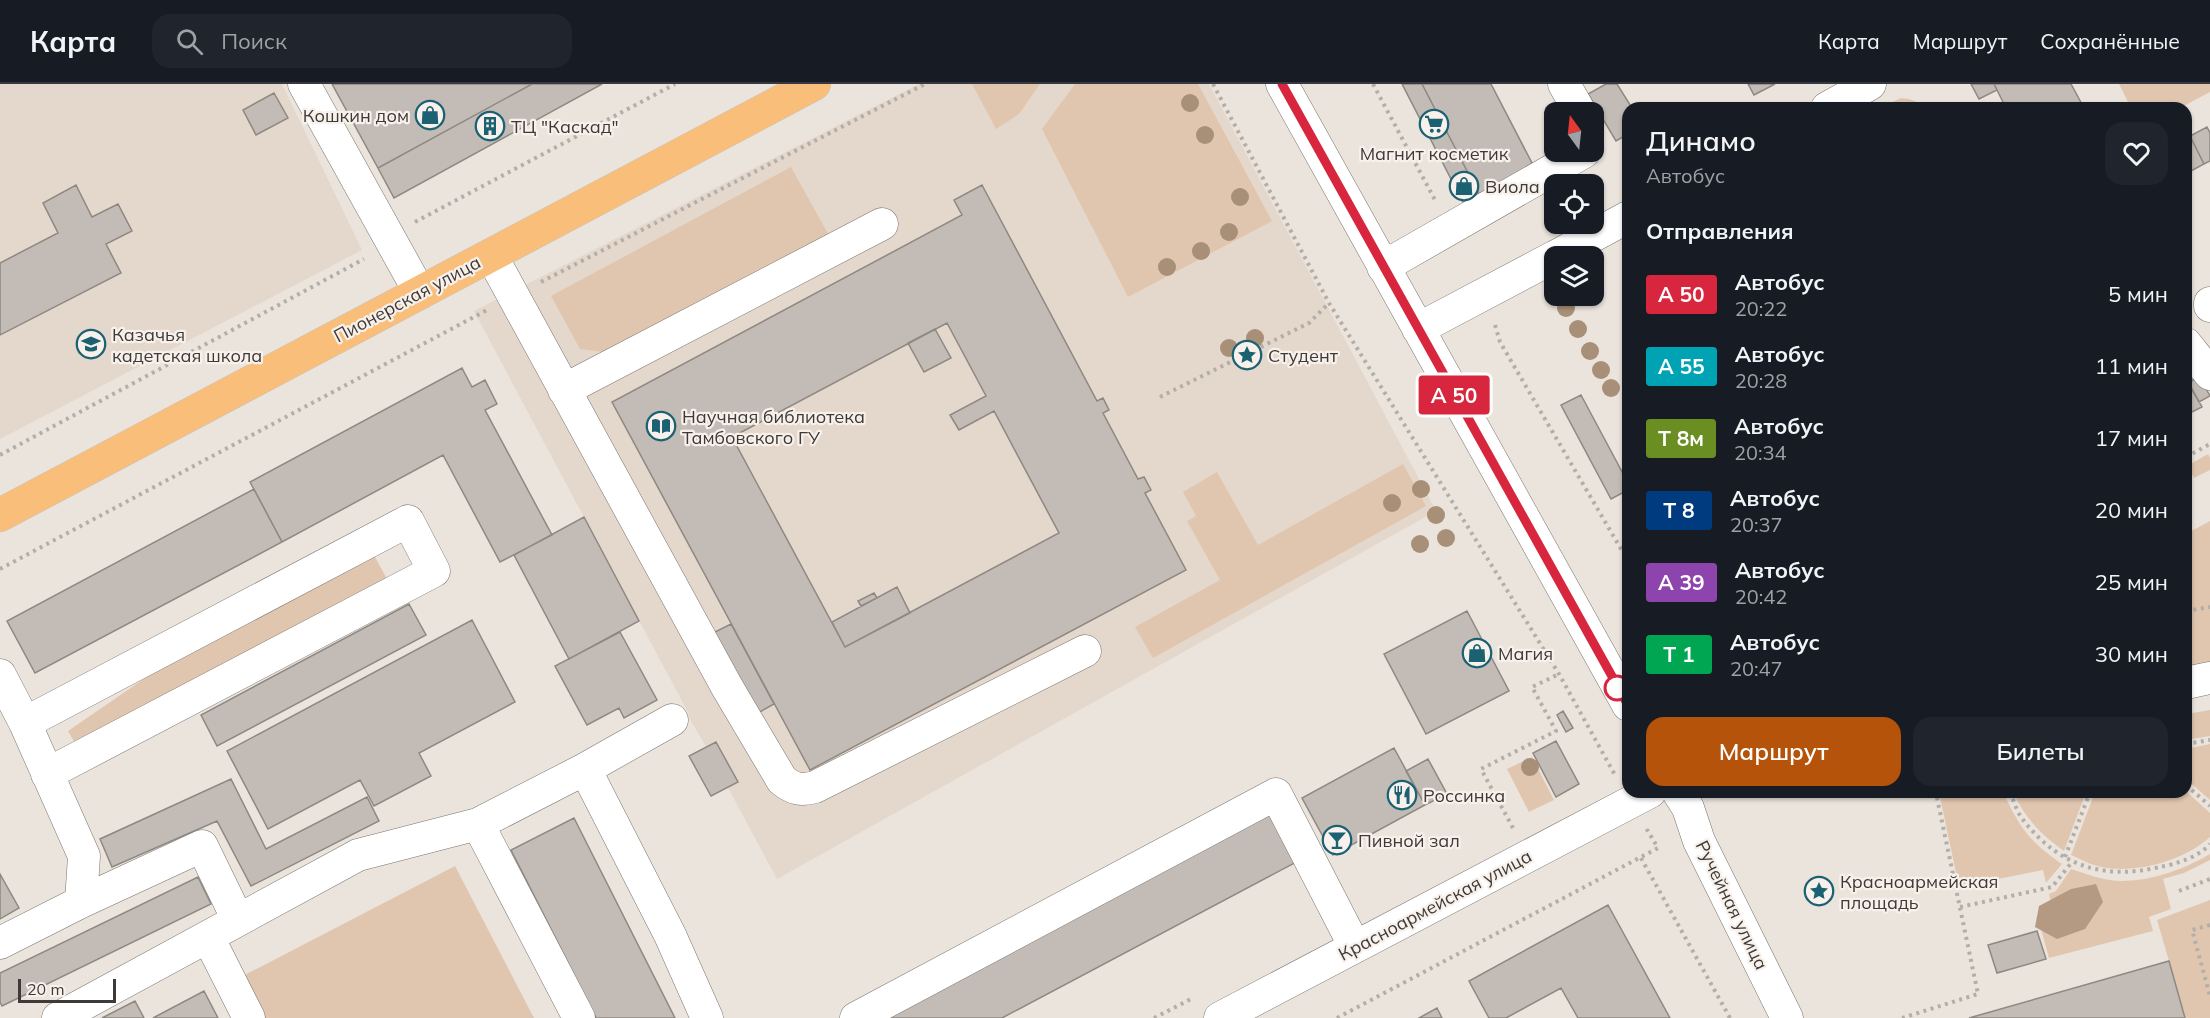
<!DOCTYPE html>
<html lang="ru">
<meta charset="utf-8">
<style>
:root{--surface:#171b24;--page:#20242c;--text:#f1f3f6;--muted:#9ea1a6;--line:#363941;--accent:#b45309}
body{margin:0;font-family:Mulish,sans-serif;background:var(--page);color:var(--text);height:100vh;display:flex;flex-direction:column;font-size:22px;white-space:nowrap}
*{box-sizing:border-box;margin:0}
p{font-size:20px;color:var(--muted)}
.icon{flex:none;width:33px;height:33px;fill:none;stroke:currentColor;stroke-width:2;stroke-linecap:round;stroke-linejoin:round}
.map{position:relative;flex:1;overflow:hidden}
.panel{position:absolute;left:1622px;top:18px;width:570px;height:696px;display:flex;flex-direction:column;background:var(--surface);border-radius:18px;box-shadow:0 2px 4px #0004}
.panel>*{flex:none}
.badge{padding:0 12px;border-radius:4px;font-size:21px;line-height:39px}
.needle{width:39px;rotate:345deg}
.fabs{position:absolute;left:1544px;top:18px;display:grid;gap:12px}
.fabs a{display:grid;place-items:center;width:60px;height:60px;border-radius:12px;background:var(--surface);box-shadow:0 2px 4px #0004;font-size:30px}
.scale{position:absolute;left:18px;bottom:15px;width:98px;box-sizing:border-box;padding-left:6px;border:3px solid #3d3a37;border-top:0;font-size:16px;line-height:21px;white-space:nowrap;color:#3d3a37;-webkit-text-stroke:4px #f8f1eb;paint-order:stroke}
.map>.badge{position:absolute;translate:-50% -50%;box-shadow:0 0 0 3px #fff}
h2{padding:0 24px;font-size:22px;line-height:54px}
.round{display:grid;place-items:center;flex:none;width:63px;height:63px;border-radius:18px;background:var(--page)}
.head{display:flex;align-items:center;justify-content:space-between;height:102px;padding:0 24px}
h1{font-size:28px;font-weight:600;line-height:45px}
.button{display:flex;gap:12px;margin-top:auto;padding:12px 24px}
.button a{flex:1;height:69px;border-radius:18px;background:var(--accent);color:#fff;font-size:24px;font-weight:600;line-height:69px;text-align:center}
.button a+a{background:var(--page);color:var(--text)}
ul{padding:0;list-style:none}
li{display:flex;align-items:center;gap:18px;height:72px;padding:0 24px}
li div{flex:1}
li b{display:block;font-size:22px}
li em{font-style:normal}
li .badge{min-width:66px;font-weight:700;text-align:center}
header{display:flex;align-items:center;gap:36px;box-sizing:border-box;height:84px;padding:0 30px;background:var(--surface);border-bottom:2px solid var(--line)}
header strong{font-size:28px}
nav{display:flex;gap:33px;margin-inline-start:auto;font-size:21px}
.search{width:420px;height:54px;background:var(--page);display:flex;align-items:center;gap:15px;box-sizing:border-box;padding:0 21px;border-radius:18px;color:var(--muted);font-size:22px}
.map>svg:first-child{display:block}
</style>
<header>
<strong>Карта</strong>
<div class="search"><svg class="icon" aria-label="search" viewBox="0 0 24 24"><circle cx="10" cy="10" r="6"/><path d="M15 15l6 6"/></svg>Поиск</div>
<nav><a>Карта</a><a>Маршрут</a><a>Сохранённые</a></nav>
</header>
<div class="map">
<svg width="2210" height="934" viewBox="0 0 2210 934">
<rect width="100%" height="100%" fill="#ebe4dd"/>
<!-- built -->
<path fill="#e4d7cb" d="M0,0H282L362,166L0,355Z
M919,0H1209L1436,427L777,795L704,659L688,632L689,630L474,227Z"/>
<!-- green -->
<path fill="#e1c6af" d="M972,0H1040L1019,30L996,45Z
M1075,0H1198L1272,137L1128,213L1042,45Z
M2119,0H2210V8L2180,24H2131Z
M1901,14C1910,15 1917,16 1922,24H1880Z
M791,83L832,157L612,269L580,265L551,212Z
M2208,370L2210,374V386L2194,394L2187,382Z
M1403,380L1426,422L1153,574L1135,543L1220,496L1187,437L1196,432L1183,408L1217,388L1258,461Z
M2210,437V605L2186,610V450Z
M374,471L387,495L76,661L68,647L151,590Z
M2210,626V652L2186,656V630Z
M2210,660V716L2186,695V665Z
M1532,673L1554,716L1529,728L1507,685Z
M2186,707L2210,729V753C2184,777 2136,790 2101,783C2091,781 2080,775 2071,771L2095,708Z
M1966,708H2003C2020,744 2029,757 2062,780L2046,799L2043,786L1959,803L1940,713Z
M2013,708H2086L2064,767C2041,751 2025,734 2013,708Z
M2210,770V776L2184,789L2163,795L2171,825L2149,833L2153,847L2049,874L2041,845L2056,842L2049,810L2056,807L2071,785C2087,790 2105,797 2121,797C2151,797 2185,785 2210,770Z
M455,782L534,934H254L235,896Z
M2210,816V934H1969L2169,877L2157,836Z"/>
<!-- forest -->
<path fill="#b59a83" d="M2096,800L2103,818L2085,845L2057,855L2035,843L2039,822L2071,805Z"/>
<!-- building -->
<path fill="#c3bcb6" stroke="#8e8882" stroke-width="1.5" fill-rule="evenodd" d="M332,0H532L378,84Z
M532,0H602L394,114L378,84Z
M1402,0H1422L1479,110L1497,99L1466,124Z
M1422,0H1491L1533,81L1479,110Z
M1606,0H1617L1632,24H1628V50L1616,57L1588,10Z
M1748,0H1775L1754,11Z
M1971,0H1994L1997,6L1979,15Z
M1994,0H2071L2084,24H2006Z
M274,9L288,34L256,51L243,26Z
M2207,43L2210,49V77L2204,80L2190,52Z
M2190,52L2204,80L2191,87L2186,78V54Z
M76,101L92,133L118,120L132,147L106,160L121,189L0,251V179L58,149L43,119Z
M982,101L1097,317L1103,314L1109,326L1103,329L1138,395L1144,393L1151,406L1145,409L1186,486L810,686L612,318L962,131L954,116ZM947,239L986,312L950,331L959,346L994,327L1059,449L845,563L732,353Z
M935,245L951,274L924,288L908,259Z
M462,284L472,303L485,296L497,320L485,326L552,451L500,478L443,371L282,458L250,398Z
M2199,292L2210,312L2199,318L2188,299Z
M2186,294L2202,323L2186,331Z
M1581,311L1628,399V406L1611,415L1561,321Z
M254,405L282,458L35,589L7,537Z
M584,433L639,537L569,575L514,471Z
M897,503L910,529L845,563L832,538Z
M874,509L877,514L861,522L858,517Z
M409,520L426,551L217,662L201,631Z
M1467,527L1509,607L1426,650L1384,570Z
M472,536L515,618L419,669L431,692L374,722L360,696L268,745L227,667Z
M731,540L774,620L756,630L713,549Z
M620,548L657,616L624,634L619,624L587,641L555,582Z
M1563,627L1573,644L1566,648L1557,631Z
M1556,657L1579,700L1556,713L1533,669Z
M716,658L738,698L711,712L689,672Z
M1394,664L1425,721L1333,771L1302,714Z
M1428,675L1447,710L1425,721L1406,687Z
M231,695L266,765L367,713L379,737L251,802L217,737L112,783L100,755Z
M1274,719L1304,774L1002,934H869Z
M574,734L675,934H596L511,766Z
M0,790L19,824L0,835Z
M198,793L211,820L2,922L0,918V889Z
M1608,821L1670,934H1578L1561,904L1506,934H1489L1469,897Z
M2037,847L2046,875L1997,889L1988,861Z
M2169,877L2185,934H1969Z
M204,907L218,934H153Z
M135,917L144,934H102Z
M1437,924L1442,934H1419Z"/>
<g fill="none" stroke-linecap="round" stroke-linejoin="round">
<!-- minor casing -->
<g stroke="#7b756f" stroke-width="33">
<path id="minor" d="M304,0L420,209
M1282,0L1628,621
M1564,0L1580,28
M1827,24L1870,0
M491,171L727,603L782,696C793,705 801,707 815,703L1085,567
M1556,172L1628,133
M1383,183L1584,68
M2210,219V222
M1418,245L1554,173
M2186,260L2210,290
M564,306L882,140
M0,591L25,639L408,437L434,487L47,690
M2186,599L2210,594
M585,685L670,851L707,934
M1678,708L1688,724L1699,757L1787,934
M478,740L579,934
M81,818L202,762L238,836
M208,853L249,934
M0,859L81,818L84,772L25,639
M58,934L358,771L478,740L585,685L672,636
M856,934L1276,710L1355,863
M1220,934L1650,708"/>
</g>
<!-- major casing -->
<g stroke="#c5c4c3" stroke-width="34">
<path id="major" d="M0,431L814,0"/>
</g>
<!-- path -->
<path stroke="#b4aea8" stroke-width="4" stroke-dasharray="3 4.5" stroke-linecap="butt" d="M1213,0L1329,219L1559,590L1615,691
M1373,0L1435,116
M415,138L675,0
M541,198L925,0
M1495,241L1500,258L1628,477
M1160,313L1309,239L1329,219
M0,371L364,175
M2186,373L2210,360
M0,485L487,226
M2186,527L2210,523
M2186,660L2210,656
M2186,701L2210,722
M2010,708C2014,717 2017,729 2024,737C2060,783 2105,796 2160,783C2176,780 2199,773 2210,760
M1513,744L1481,685L1556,647L1532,603L1559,590
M2065,773L2090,708
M1641,774L1730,934
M2179,807L2210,795
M1960,823L2052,803L2072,778
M2210,841L2192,846L2210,912
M1154,934L1193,914
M1337,934L1658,764L1646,744
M1902,934L1978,910L1936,709"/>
<!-- minor -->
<use href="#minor" stroke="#fff" stroke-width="32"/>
<!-- major -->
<use href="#major" stroke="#f8be7a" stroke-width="33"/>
</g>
<!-- trees -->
<g fill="#a88f77">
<circle cx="1190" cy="19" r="9"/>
<circle cx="1205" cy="51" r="9"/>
<circle cx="1240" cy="113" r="9"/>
<circle cx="1229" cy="148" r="9"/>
<circle cx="1201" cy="167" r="9"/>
<circle cx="1167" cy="183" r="9"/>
<circle cx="1566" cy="224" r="9"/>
<circle cx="1578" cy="245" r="9"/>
<circle cx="1255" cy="254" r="9"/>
<circle cx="1229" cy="264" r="9"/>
<circle cx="1590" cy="267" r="9"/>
<circle cx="1601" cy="286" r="9"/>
<circle cx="1611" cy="304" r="9"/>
<circle cx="1421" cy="405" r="9"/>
<circle cx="1392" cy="419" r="9"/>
<circle cx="1436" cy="431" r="9"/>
<circle cx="1446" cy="454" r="9"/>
<circle cx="1420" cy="460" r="9"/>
<circle cx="1530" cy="683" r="9"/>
</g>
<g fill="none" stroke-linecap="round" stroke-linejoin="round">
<!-- line casing -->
<g stroke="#fff" stroke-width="14">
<path id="line" d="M1282,0L1628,621"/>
</g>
<!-- line -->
<use href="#line" stroke="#d7263d" stroke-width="9"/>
</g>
<!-- icons -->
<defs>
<g id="shop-ring" transform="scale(1.5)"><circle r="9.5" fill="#f8f1eb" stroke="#1b6172" stroke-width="1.5"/><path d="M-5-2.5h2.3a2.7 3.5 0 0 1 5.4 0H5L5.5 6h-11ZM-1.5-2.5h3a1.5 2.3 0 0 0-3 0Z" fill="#1b6172"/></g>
<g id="supermarket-ring" transform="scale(1.5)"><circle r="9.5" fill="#f8f1eb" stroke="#1b6172" stroke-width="1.5"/><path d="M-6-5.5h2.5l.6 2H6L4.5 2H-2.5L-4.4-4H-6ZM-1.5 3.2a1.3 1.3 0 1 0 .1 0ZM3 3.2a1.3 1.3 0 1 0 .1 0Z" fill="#1b6172"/></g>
<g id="building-ring" transform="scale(1.5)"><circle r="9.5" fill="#f8f1eb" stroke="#1b6172" stroke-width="1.5"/><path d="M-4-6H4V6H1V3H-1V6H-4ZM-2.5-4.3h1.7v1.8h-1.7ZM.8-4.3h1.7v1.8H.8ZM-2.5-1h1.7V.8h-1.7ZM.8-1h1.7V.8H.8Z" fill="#1b6172"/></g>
<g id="school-ring" transform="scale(1.5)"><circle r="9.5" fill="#f8f1eb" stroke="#1b6172" stroke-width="1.5"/><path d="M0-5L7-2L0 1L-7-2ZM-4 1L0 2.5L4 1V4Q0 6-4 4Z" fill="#1b6172"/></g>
<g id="sight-ring" transform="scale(1.5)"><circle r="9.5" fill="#f8f1eb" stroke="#1b6172" stroke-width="1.5"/><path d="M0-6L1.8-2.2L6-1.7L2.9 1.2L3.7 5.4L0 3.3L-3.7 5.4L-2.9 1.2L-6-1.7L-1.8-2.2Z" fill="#1b6172"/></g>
<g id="library-ring" transform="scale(1.5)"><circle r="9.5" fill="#f8f1eb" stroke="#1b6172" stroke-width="1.5"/><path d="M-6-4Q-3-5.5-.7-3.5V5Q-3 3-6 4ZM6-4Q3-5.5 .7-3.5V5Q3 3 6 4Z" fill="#1b6172"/></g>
<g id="restaurant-ring" transform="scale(1.5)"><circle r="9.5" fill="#f8f1eb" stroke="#1b6172" stroke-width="1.5"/><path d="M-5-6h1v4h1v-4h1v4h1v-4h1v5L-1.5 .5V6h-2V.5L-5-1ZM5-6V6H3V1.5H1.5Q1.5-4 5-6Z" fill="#1b6172"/></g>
<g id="bar-ring" transform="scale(1.5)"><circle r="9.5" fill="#f8f1eb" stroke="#1b6172" stroke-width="1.5"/><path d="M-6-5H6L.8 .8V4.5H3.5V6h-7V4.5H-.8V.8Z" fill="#1b6172"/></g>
</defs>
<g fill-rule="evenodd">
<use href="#shop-ring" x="430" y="31"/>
<use href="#supermarket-ring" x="1434" y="40"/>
<use href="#building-ring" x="490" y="42"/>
<use href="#shop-ring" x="1464" y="102"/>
<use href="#school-ring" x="91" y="260"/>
<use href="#sight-ring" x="1247" y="271"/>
<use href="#library-ring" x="661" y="342"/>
<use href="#shop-ring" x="1477" y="569"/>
<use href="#restaurant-ring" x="1402" y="711"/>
<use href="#bar-ring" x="1337" y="756"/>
<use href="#sight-ring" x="1819" y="807"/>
</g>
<!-- markers -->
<circle fill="#fff" stroke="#d7263d" stroke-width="3" cx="1617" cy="604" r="12"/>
<g text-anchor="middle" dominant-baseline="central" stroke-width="4.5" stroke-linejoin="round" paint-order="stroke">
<!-- poi labels -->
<g font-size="18" fill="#3d3a37" stroke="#f8f1eb" text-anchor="start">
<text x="409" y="31" text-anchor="end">Кошкин дом</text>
<text x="511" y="42">ТЦ "Каскад"</text>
<text x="1434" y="69" text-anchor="middle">Магнит косметик</text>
<text x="1485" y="102">Виола</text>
<text x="112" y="250">Казачья<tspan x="112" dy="21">кадетская школа</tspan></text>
<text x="1268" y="271">Студент</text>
<text x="682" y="332">Научная библиотека<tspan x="682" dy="21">Тамбовского ГУ</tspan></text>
<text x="1498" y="569">Магия</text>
<text x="1423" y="711">Россинка</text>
<text x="1358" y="756">Пивной зал</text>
<text x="1840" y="797">Красноармейская<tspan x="1840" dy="21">площадь</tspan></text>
</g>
<!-- street labels -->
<g font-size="18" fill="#3d3a37" stroke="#f8f1eb">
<text transform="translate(407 215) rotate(-28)">Пионерская улица</text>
<text transform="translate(1435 821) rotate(-28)">Красноармейская улица</text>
<text transform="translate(1732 821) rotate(64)">Ручейная улица</text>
</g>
</g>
</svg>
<div class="fabs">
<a><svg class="needle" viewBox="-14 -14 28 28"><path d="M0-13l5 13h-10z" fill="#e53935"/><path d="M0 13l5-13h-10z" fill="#9ea1a6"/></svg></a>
<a><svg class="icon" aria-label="locate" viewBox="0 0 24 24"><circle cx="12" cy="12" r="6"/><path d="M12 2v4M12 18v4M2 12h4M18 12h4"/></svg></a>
<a><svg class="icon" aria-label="layers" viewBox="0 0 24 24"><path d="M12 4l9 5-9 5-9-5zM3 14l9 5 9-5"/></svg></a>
</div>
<div class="scale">20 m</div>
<b class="badge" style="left:1454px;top:311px;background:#d7263d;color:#fff">А 50</b>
<section class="panel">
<div class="head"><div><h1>Динамо</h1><p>Автобус</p></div><a class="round"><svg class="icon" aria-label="heart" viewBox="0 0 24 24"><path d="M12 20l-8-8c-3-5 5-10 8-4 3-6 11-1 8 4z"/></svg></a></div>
<h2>Отправления</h2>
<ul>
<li><span class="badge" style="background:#d7263d;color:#fff">А 50</span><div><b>Автобус</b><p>20:22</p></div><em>5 мин</em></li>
<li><span class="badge" style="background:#00a3b4;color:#fff">А 55</span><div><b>Автобус</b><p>20:28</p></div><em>11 мин</em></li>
<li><span class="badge" style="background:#6b8e23;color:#fff">Т 8м</span><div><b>Автобус</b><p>20:34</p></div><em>17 мин</em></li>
<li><span class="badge" style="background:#003b80;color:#fff">Т 8</span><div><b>Автобус</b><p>20:37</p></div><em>20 мин</em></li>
<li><span class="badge" style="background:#8e44ad;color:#fff">А 39</span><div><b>Автобус</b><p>20:42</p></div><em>25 мин</em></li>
<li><span class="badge" style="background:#00a651;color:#fff">Т 1</span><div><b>Автобус</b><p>20:47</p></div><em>30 мин</em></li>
</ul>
<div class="button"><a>Маршрут</a><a>Билеты</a></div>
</section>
</div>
